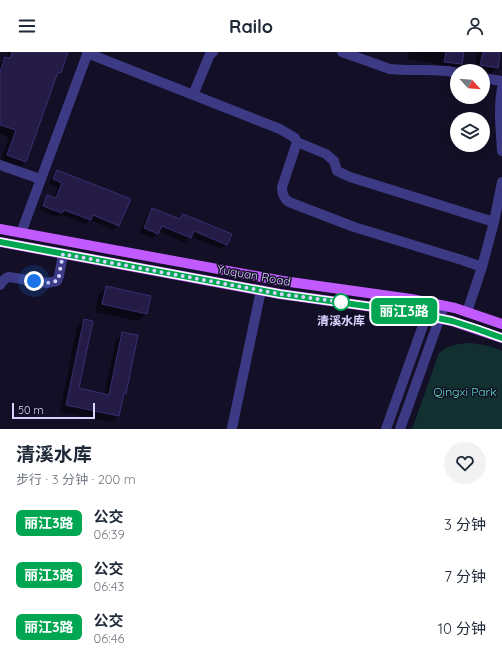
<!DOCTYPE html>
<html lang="zh">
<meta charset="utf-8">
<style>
:root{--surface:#fff;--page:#f2f2f3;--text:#1f2937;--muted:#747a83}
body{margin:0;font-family:Quicksand,"Noto Sans SC",sans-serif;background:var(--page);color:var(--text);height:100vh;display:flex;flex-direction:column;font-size:15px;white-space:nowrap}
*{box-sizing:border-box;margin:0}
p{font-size:13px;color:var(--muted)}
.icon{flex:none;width:22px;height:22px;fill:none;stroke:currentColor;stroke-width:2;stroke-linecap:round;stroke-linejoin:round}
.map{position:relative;height:377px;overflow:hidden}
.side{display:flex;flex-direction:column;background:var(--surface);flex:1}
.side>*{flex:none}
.badge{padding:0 8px;border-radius:6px;font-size:14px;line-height:26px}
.needle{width:26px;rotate:116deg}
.fabs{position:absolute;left:450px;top:12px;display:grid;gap:8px}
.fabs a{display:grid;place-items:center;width:40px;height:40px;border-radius:50%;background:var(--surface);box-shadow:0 2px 10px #0003;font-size:20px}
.scale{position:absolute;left:12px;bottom:10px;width:83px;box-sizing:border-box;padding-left:4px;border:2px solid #d9d4ff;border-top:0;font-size:11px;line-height:14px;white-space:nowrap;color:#d9d4ff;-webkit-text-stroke:3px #130f26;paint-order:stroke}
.you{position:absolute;width:20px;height:20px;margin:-10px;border:3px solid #fff;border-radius:50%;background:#1a73e8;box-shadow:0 0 0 6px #1a73e833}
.map>.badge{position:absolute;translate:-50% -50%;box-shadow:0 0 0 2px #fff}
.round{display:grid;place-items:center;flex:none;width:42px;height:42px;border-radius:21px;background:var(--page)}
.head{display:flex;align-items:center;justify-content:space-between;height:68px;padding:0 16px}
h1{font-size:19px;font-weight:700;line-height:30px}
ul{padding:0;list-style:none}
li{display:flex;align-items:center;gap:12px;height:52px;padding:0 16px}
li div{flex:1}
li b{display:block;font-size:15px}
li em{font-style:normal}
li .badge{min-width:44px;font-weight:700;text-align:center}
header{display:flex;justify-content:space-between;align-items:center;height:52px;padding:0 16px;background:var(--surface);font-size:18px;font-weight:700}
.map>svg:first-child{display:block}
</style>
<header><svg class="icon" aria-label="menu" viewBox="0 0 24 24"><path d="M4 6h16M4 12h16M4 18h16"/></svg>Railo<svg class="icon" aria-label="person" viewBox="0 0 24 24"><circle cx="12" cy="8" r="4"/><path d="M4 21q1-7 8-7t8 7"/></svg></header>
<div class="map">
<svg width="502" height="377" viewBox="0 0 502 377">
<rect width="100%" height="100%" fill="#130f26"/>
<!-- green -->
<path fill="#12302f" d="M470,291C481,292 492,294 502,299V377H412L439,301C449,292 458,292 470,291Z"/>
<!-- shadow -->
<path fill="#0007" d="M8,0H67L60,20L55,25L26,110L18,117L0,110L9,85L0,82V11L6,6Z
M409,0H463L461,12L453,20L437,17L438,12L408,7Z
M477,0H499L497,16L489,23L483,22V19H474Z
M57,119L118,173L114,178L90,168L85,172L60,162L57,165L39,158L43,149L48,144L54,147L58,135L49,132L53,124Z
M153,157L179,167L183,163L226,192L221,197L190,184L185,191L159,179L153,186L139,181L148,162Z
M106,235L146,262L138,269L95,260L98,243Z
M84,268L78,337L104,343L116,288L123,281L125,341L122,344L118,363L111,370L60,360L77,275Z"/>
<!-- building -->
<path fill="#241b47" stroke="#3b2d73" d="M12,0H68L61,21L58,20L26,110L7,103L16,78L0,73V20L5,5L10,6Z
M446,0H464L462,12L444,10Z
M483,0H500L498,16L480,13Z
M57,118L131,147L119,174L93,163L91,168L64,158L62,161L43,154L47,143L56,146L62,131L53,127Z
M152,156L180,167L183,162L232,182L227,193L194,179L191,186L162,174L158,182L144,176Z
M106,234L151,244L147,262L102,252Z
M84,267L93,269L79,336L109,343L122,280L138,283L126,342L124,341L119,364L66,353Z"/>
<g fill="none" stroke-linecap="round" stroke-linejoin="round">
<!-- minor -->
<path stroke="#3d3a85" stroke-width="10" d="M342,0L390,17L405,18H427L448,19L457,21
M87,1L280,77L295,86L297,90L282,135C282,141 283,146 289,150L354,175L462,208L482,215
M483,26L502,29
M502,36C498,57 501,78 502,99
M193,43L210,2L213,0
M297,90L326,102L334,109L337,119L350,125L494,170
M0,113L40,127
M21,181L88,0
M0,233C3,229 4,226 9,225L47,231L57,229L59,224L63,203
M467,260L482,215L494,170L502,130
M232,376L261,238
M386,377L431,251
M400,377L444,254"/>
<!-- major -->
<path stroke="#c25bff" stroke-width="10" d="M0,177L283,229L411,247L455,256L502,272
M0,190L280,242L409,260L452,269L502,286"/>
</g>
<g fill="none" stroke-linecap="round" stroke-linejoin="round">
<!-- line casing -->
<g stroke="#fff" stroke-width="9">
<path id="line" d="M0,190L280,242L409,260L452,269L477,277L502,286"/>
</g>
<!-- line -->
<use href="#line" stroke="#00a651" stroke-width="6"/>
<!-- walk -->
<path stroke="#d9d4ff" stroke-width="4" stroke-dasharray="0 7.2" d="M34,229L47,231L57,229L59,224L63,202L280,242L341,250"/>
</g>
<!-- markers -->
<circle fill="#fff" stroke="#00a651" stroke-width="2" cx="341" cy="250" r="8"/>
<g text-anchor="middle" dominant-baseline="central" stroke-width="3" stroke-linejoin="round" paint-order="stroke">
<!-- street labels -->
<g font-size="12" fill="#d9d4ff" stroke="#130f26">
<text transform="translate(254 223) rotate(10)">Yuquan Road</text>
</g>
<!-- stop labels -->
<g font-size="12" font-weight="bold" fill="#d9d4ff" stroke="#130f26">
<text x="341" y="268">清溪水库</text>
</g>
<!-- park labels -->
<g font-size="12" fill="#5fe0c0" stroke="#130f26">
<text x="465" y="339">Qingxi Park</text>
</g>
</g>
</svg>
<div class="fabs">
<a><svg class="needle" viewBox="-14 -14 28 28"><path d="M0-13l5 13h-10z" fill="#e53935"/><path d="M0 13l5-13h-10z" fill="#747a83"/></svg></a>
<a><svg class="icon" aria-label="layers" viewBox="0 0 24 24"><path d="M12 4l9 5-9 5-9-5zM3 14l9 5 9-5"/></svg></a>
</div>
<div class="scale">50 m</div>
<div class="you" style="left:34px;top:229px"></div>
<b class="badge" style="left:404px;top:259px;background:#00a651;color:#fff">丽江3路</b>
</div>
<section class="side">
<div class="head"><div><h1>清溪水库</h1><p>步行 · 3 分钟 · 200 m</p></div><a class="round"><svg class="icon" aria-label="heart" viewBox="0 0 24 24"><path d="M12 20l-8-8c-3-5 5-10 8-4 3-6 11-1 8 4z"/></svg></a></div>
<ul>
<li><span class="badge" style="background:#00a651;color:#fff">丽江3路</span><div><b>公交</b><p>06:39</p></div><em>3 分钟</em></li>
<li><span class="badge" style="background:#00a651;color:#fff">丽江3路</span><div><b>公交</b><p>06:43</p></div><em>7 分钟</em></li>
<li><span class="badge" style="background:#00a651;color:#fff">丽江3路</span><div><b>公交</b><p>06:46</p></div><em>10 分钟</em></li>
</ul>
</section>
